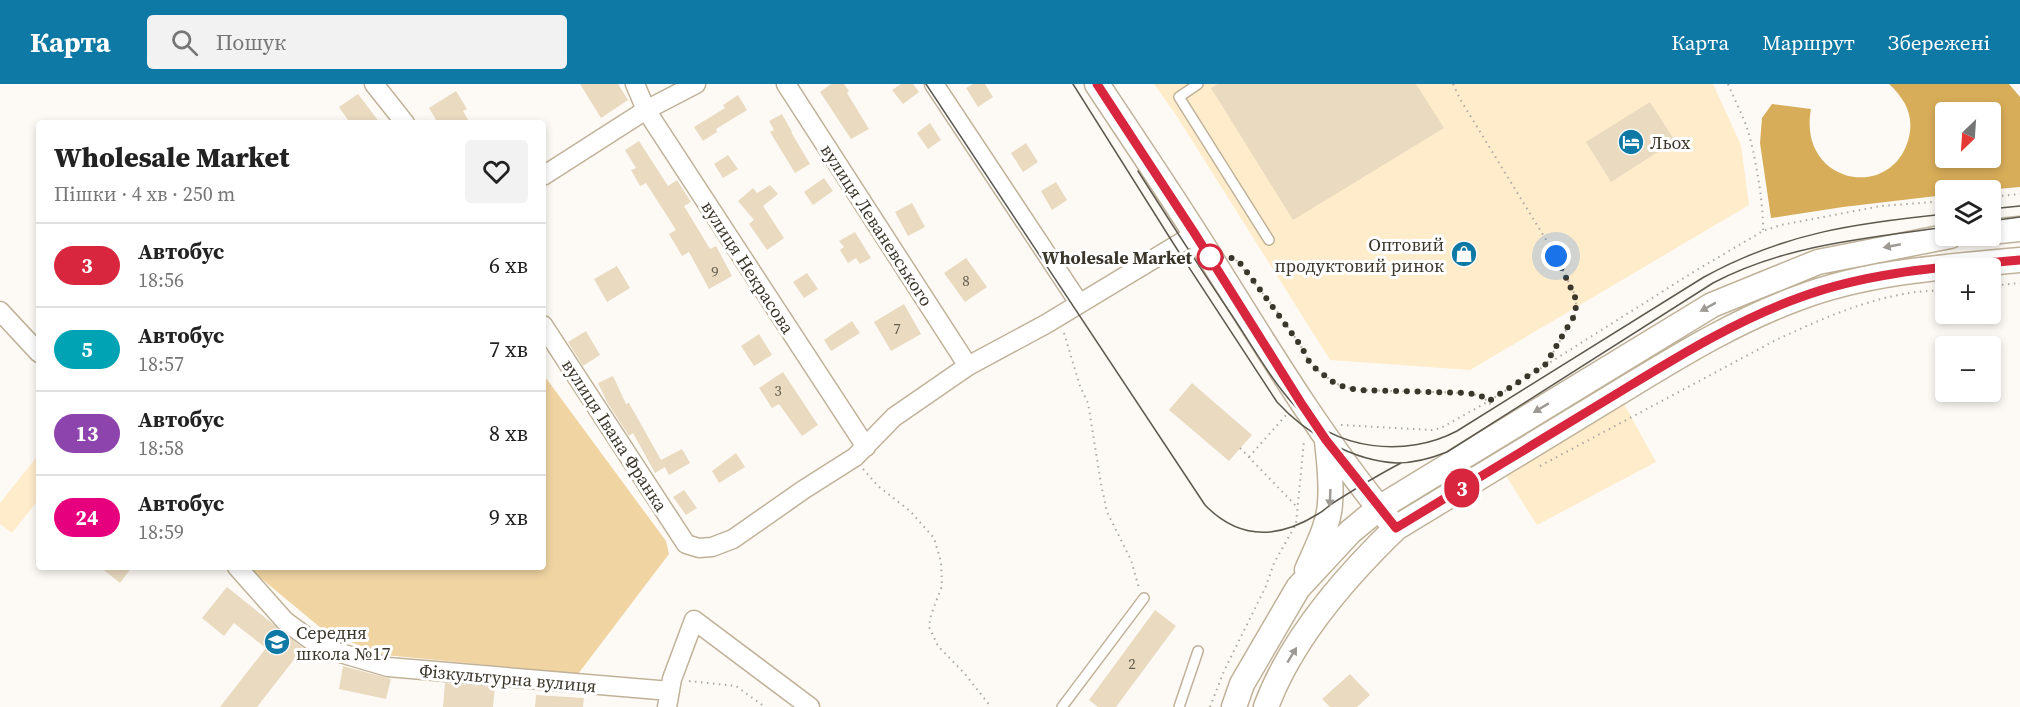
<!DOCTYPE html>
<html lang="uk">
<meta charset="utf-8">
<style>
:root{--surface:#fff;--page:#f2f2f2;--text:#222;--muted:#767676;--line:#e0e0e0;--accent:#0e79a4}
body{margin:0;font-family:"Source Serif 4",serif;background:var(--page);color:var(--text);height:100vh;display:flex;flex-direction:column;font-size:22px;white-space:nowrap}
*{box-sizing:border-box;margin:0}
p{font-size:20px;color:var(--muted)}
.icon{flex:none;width:33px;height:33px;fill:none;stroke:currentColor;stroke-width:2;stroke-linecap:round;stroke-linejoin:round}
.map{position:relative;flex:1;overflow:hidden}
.details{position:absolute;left:36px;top:36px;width:510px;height:450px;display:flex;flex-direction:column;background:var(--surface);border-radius:6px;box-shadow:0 3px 9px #0003}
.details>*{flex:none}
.badge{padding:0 12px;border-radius:20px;font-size:21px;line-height:39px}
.needle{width:39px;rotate:205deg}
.tools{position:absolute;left:1935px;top:18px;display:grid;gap:12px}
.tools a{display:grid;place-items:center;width:66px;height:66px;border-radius:6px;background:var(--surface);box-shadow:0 3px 9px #0003;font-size:30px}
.you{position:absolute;width:30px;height:30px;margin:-15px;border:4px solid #fff;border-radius:50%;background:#1a73e8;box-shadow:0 0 0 9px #1a73e833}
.map>.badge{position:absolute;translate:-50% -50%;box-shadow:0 0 0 3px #fff}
.round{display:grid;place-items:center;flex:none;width:63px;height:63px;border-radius:6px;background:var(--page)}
.headline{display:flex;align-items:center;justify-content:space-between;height:102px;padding:0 18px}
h1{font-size:28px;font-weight:800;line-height:45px}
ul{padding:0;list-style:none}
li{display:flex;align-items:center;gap:18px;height:84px;padding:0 18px;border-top:2px solid var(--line)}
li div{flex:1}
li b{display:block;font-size:22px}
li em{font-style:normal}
li .badge{min-width:66px;font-weight:700;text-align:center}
header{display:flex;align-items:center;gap:36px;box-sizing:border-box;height:84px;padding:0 30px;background:var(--accent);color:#fff}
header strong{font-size:28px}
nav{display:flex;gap:33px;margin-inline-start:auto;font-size:21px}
.search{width:420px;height:54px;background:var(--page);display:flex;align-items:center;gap:15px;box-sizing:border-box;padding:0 21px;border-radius:6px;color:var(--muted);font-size:22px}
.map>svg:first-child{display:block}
</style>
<header>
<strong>Карта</strong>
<div class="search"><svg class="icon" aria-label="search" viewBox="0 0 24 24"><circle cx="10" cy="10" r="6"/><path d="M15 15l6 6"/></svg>Пошук</div>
<nav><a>Карта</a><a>Маршрут</a><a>Збережені</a></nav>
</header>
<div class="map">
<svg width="2020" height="623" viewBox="0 0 2020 623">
<rect width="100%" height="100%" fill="#fdfaf5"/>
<!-- built -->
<path fill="#ffeccb" d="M1154,0H1713L1741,61L1749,121L1470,286L1330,276L1176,31Z
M1624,320L1656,378L1537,441L1506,392Z
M39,370V415L12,449L0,440V419Z"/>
<!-- green -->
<path fill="#f0d4a2" d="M543,290L666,457L669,470L578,590L385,571L327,549L251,486V483H543Z"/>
<!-- forest -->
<path fill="#d8ad59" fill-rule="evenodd" d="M1889,0H2009L2020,13V103L1985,106H1946L1945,111L1843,123L1771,134L1760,59L1762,34L1772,20L1811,25C1797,100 1893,119 1909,53C1914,31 1905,15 1889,0ZM1946,28H1990V74H1946Z"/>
<!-- building -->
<path fill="#e9dac0" d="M580,0H618L628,16L601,34Z
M831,0H844L849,7L847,9L869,45L851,55L820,8Z
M901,0H913L919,8L903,20L892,6Z
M973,0H985L993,13L978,23L966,4Z
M1218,0H1416L1444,44L1293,136L1211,4Z
M456,7L467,25L463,27L470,39H438L429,24Z
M358,10L380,39H350L339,23Z
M738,11L747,26L716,45L717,48L703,57L694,43L725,24L723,21Z
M1650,18L1675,57L1611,98L1586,58Z
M782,30L792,48H791L810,80L795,89L770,48L774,46L769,37Z
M930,39L941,56L928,65L917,49Z
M639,57L668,102L677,96L691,118L684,122L710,165L716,162L732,192L709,205L689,168L682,172L669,150L676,146L646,99L640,102L631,86L636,84L625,66Z
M1026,59L1038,78L1023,88L1011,69Z
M728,71L738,85L723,94L714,80Z
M824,94L833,107L813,121L804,108Z
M1056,98L1067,116L1052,126L1041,107Z
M770,101L778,110L763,122L784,154L767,166L749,140L754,136L738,117L753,104L757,109Z
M912,119L925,143L908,152L895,128Z
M855,148L871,174L860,180L856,174L848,179L840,166L844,163L839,157Z
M966,174L987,203L965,218L944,189Z
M617,182L630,204L607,218L594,195Z
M807,189L818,205L804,214L793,198Z
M904,220L921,250L891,267L874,238Z
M852,237L860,249L831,267L824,256Z
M586,247L600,271L583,282L568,258Z
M759,250L772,271L754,282L741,262Z
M783,288L818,341L802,352L779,320L772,324L759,304Z
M613,292L626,320L629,319L661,376L682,365L690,379L669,391L665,383L655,389L633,349L629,352L607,318L598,299Z
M1192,299L1252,351L1229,377L1169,326Z
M736,369L745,383L719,399L712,387Z
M684,406L697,424L686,431L673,413Z
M100,483H132L120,499Z
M227,503L303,564L257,623H220L266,564L234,539L224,552L202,534Z
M1155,526L1176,542L1116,623H1098L1089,616Z
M343,582L391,595L386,615L339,605Z
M1350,590L1370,611L1357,623H1330L1322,615Z
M445,599L495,603L493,623H443Z
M536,611L584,614L583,623H535Z"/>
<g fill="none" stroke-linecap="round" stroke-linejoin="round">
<!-- lane casing -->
<g stroke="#c0b299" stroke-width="12">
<path id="lane" d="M1198,0L1179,13L1269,156
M1062,623L1144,514
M1179,623L1198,567"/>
</g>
<!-- street casing -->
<g stroke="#c0b299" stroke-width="21">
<path id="street" d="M374,0L405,39
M635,0L646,26L866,363
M786,0L968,282
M934,0L1079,219
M543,92L646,26L696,0
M0,227L39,269
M543,241L686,460L699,464L712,463L733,455L803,406L855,373L894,333L968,282L1046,240L1195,150
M237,483L285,537L311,556L337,568L388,583L670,607
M667,623L672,595L694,536L810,623"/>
</g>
<!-- secondary casing -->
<g stroke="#c0b299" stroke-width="27">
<path id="secondary" d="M1097,0C1132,53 1168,106 1202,160C1261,254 1317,349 1388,435
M1990,148L2020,145
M1307,486C1316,465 1329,441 1330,419C1332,398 1329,377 1327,357
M1234,623L1242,600L1298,504L1350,448L1379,424L1712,221L1818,178L1950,152
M1266,623C1291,555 1344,494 1396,444C1468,400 1541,356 1613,312C1674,275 1734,237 1801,213C1871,187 1947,183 2020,176"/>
</g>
<!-- path -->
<path stroke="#ada9a1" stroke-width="2" stroke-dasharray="1.5 4.5" stroke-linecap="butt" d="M1453,0L1460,15L1556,172L1576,213V229L1547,279
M1728,0C1734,15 1742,29 1747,44C1755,68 1764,122 1763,147
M1990,113L2020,110
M1236,176L1276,226L1301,262L1311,281L1333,298L1344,303L1357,306L1469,309C1480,312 1487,314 1493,324
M1990,202L2020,199
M1064,249L1080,302L1088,319L1101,400L1107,428L1131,476L1139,504
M1341,341L1432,346L1441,344L1489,317L1695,187L1763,147L1781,141L1881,122L1946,117
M1240,364L1298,424
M1249,373L1287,330
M1540,382L1776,256C1817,237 1859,218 1904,210C1917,207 1932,207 1946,206
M863,385L878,402L910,427L934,454L941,478L942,502L931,531L929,543L938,562L965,590L991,623
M689,597L736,602L765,623
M1210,623L1224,587L1266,502L1274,479L1296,440L1304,357"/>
<!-- lane -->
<use href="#lane" stroke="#fff" stroke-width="9"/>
<!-- street -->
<use href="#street" stroke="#fff" stroke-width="18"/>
<!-- secondary -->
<use href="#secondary" stroke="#fff" stroke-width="24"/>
<!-- tram -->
<path stroke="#5d594f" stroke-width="1.5" d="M926,0L1205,421C1239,456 1278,455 1318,430C1324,427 1328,422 1333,419C1355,405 1378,391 1401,379
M1073,0L1175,162L1277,318C1306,350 1353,377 1397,379C1414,379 1432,374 1447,368L1713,199C1785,161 1866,154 1946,143
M1138,87C1167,133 1197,179 1227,224C1249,256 1268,292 1294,321C1335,367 1406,374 1457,347L1704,193C1784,149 1856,139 1946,130
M1990,125L2020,122
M1990,137L2020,133"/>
</g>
<!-- one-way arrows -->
<defs><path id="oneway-solid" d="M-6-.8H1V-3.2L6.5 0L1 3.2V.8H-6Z" transform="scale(1.5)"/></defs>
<g fill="#9d9a95">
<use href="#oneway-solid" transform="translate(1892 162) rotate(169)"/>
<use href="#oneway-solid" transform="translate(1708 223) rotate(151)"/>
<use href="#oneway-solid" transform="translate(1541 324) rotate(149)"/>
<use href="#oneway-solid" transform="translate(1330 414) rotate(93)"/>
<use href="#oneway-solid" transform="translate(1292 571) rotate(-59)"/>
</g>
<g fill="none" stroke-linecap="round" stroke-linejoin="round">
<!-- line casing -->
<g stroke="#fff" stroke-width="14">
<path id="line" d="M1097,0L1195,150L1301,319L1326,356L1396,444C1468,400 1541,356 1613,312C1674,275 1734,237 1801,213C1871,187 1947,183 2020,176"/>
</g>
<!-- line -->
<use href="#line" stroke="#d7263d" stroke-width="9"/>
<!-- walk -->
<path stroke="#3b362b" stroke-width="6" stroke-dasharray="0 10.8" d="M1210,173L1233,174L1241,180L1275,226L1301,262L1311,281L1333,298L1344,303L1357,306L1469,309L1481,312L1489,317L1545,281L1576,229L1575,213L1556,172"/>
</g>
<!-- icons -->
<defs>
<g id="hotel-disc" transform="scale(1.35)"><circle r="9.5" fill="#0e79a4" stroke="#fff"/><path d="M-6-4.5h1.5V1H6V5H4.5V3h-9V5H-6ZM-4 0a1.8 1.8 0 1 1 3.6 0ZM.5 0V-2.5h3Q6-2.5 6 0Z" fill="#fff"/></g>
<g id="shop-disc" transform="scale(1.35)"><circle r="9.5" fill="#0e79a4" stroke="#fff"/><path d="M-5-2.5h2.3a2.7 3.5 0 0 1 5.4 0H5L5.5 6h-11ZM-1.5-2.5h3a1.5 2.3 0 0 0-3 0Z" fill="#fff"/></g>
<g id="school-disc" transform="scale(1.35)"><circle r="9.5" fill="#0e79a4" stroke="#fff"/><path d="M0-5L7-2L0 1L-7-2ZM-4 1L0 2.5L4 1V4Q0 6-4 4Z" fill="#fff"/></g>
</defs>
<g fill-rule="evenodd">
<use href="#hotel-disc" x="1631" y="58"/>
<use href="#shop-disc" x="1464" y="170"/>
<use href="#school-disc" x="277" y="558"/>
</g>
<!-- markers -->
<circle fill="#fff" stroke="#d7263d" stroke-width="3" cx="1210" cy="173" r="12"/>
<g text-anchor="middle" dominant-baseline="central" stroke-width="6" stroke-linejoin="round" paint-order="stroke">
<!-- number labels -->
<g font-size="15" fill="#665f50">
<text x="715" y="187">9</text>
<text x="966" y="196">8</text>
<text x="897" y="244">7</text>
<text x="778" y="306">3</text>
<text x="1132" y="579">2</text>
</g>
<!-- poi labels -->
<g font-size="18" fill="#3b362b" stroke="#fff" text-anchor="start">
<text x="1650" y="58">Льох</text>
<text x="1444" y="160" text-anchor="end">Оптовий<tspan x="1444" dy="21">продуктовий ринок</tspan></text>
<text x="296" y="548">Середня<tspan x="296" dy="21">школа №17</tspan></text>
</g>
<!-- street labels -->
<g font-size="18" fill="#3b362b" stroke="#fff">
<text transform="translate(877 141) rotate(57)">вулиця Леваневського</text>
<text transform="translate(748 183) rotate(57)">вулиця Некрасова</text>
<text transform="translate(615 351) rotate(57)">вулиця Івана Франка</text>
<text transform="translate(508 594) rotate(5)">Фізкультурна вулиця</text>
</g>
<!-- stop labels -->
<g font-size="18" font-weight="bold" fill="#3b362b" stroke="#fff" text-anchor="end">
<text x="1192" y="173">Wholesale Market</text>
</g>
</g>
</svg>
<div class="tools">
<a><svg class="needle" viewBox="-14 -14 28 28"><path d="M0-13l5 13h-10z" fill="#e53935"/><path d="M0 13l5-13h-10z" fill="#767676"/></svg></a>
<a><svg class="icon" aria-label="layers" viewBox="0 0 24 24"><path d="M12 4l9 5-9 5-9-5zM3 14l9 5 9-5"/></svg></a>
<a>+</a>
<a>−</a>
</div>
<div class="you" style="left:1556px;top:172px"></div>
<b class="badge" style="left:1462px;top:404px;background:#d7263d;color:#fff">3</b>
<section class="details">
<div class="headline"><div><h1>Wholesale Market</h1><p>Пішки · 4 хв · 250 m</p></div><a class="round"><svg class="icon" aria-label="heart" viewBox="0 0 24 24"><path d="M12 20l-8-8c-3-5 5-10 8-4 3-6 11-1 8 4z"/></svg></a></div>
<ul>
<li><span class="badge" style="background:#d7263d;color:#fff">3</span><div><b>Автобус</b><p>18:56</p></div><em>6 хв</em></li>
<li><span class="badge" style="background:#00a3b4;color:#fff">5</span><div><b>Автобус</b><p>18:57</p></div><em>7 хв</em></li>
<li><span class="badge" style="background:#8e44ad;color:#fff">13</span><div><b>Автобус</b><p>18:58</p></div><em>8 хв</em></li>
<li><span class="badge" style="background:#e6007e;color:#fff">24</span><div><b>Автобус</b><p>18:59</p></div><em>9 хв</em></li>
</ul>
</section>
</div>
